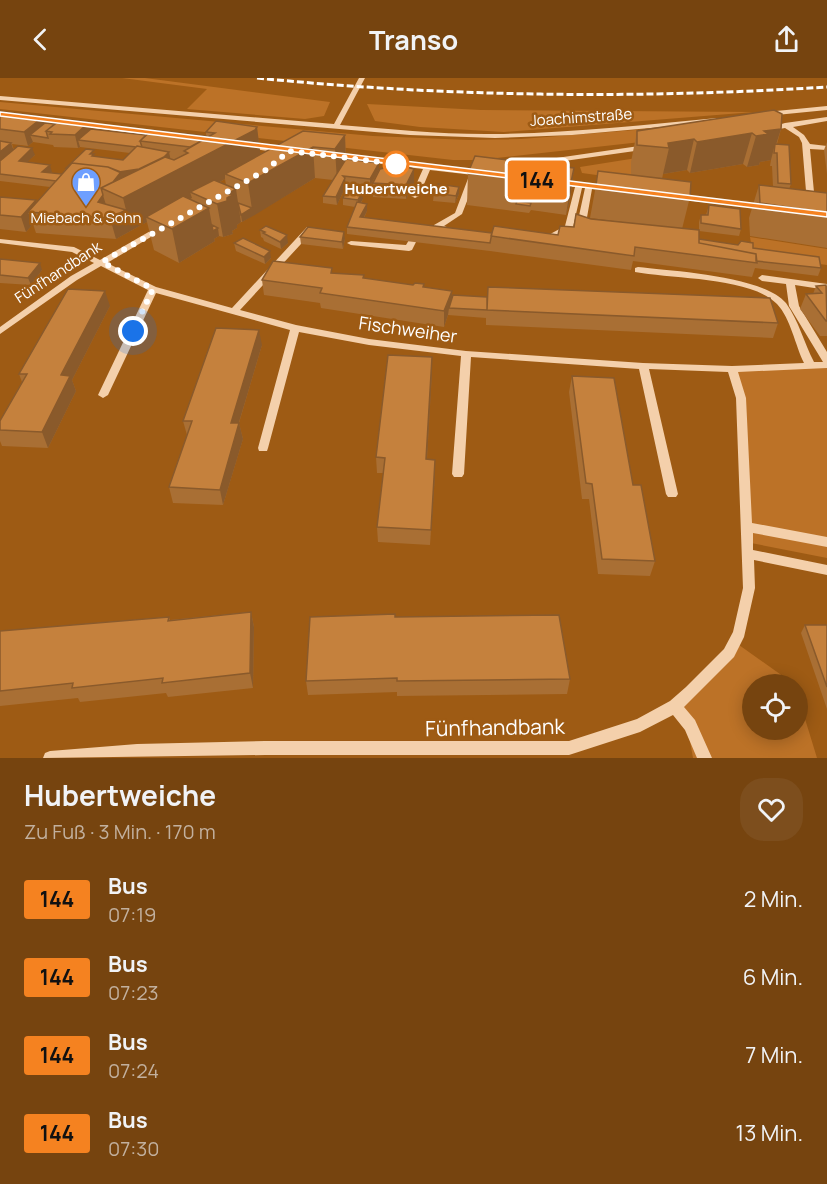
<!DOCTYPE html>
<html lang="de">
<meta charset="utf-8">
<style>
:root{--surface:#76440f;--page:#7d4e1d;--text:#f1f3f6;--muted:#c2b09e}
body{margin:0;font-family:Manrope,sans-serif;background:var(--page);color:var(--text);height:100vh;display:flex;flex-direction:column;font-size:22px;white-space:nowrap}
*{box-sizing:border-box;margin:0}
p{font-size:20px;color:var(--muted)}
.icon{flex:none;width:33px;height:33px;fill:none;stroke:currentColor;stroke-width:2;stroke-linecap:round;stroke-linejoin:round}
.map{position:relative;height:680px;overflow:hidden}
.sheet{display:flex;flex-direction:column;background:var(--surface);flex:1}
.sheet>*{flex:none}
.badge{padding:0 12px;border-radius:4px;font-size:21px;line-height:39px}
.tools{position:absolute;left:742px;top:596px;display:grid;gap:12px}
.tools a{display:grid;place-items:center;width:66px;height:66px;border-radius:50%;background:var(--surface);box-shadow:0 3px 15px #0003;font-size:30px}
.you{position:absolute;width:30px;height:30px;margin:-15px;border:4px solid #fff;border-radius:50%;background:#1a73e8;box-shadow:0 0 0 9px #1a73e833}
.map>.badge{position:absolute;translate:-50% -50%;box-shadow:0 0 0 3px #fff}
.round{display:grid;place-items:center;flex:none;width:63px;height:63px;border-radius:24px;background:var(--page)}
.headline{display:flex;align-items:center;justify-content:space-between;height:102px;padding:0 24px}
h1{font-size:28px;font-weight:700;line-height:45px}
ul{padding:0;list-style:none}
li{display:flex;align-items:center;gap:18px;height:78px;padding:0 24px}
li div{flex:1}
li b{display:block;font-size:22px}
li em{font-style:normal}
li .badge{min-width:66px;font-weight:700;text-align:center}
header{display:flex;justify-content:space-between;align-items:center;height:78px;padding:0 24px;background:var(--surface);font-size:27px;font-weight:700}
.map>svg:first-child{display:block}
</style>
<header><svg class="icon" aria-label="back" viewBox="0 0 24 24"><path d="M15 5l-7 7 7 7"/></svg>Transo<svg class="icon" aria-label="share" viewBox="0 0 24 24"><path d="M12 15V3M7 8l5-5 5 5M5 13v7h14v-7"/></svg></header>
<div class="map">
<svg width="827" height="680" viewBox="0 0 827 680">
<rect width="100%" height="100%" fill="#9e5b14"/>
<!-- green -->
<path fill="#bc7227" d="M122,0H145L330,24L324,38L305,41L187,31L207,11Z
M0,24L373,58L469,62L521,61L749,43L695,58L478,82H453L0,31Z
M367,26L481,32L754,34L504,54L420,49L375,43Z
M668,75L640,103L582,95L580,89Z
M750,159L827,171V187L753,177Z
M827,288V480L751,465L734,292Z
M739,567L794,606H753V651H798V618L817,680H693L683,624Z"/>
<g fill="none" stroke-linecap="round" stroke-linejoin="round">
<!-- minor -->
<path fill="#f4d0ab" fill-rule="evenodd" d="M359,0H365L340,47C392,51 445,57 497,56C570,55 644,47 717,40L720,42L717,44L572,57L495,60L410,57L0,22V18L334,46Z
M827,28V32L766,38L763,36L766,34Z
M30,38L160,55L163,57L160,59L28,41L27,40Z
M827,39V43L793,49L804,57L810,66L827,68V72L810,71L815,125L811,127L807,125L802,65L799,59L785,50L768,53L765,51L785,45Z
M244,66L282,71L286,73L282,75L247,70L243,68Z
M646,67L650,69L649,71L522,89L518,87L522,85Z
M331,76L482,94L486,96L482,98L430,92L419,118L415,120L411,118L423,91L334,80H331Z
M469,98L476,100L462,136L444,148L452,151L448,153L434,151V147L455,135Z
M557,103L607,108L611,110L607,112L592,111L586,145L591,147C588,151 580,151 577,147L585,110H582L573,149L544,165L540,163L541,161L565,148L575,109L557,107Z
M673,117L765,127L769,129L765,131L676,121H673Z
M159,148H162L166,150L107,185L156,209L232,230L307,149H310L314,151L313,153L240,232L296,247L369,261L466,273L643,285L732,288L804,285C795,267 791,241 777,226C751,199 672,201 635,194V190L638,189C672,193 764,198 786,225C799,243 804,265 814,284H823L789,228L786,206L762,203L758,200L762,197L827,206V212L795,207L799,228L827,274V290L738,294L746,320L752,445L827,459V469L753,455V472L827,487V497L754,482L755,510L744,559L734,579L684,629L695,642L712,680H697L685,652L673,637L640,654L569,677H265L43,680L45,675L50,673L137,666L265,663H569L637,641L670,623L686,609L724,571L733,554L743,510L736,320L728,294L649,291L678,416L676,419H668L666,416L639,291L471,279L464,396L462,399H454L452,396L461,278L369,267L299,254L268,370L267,373H259L258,370L290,252L156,215L108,317L103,320L98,317L148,212L101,188L77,202L0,256V249L71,198L94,185L72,174L0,165V161L74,169L100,182Z
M409,162H415L416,164L412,172L409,173L351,167L347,165L351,163L406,167Z"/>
<!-- rail -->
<path stroke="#fff" stroke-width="3" stroke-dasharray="7 3" stroke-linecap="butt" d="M257,0C447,19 636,21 827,9"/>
</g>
<!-- wall -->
<path fill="#a96f34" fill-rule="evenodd" d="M0,33L43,39L45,45L55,46L89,44L91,51L146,57L206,58V54L257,49L260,76L345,57L346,81L379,92L370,108L346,105V108L337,127L323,125V118L333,102L315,100L242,144H241L237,147V150L232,153L233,156L223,159L219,158L214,161L215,163L179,185L154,172L147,144L116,161L36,155L33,146L26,154L0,151V119L36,122L37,125L50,109L0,103ZM33,64L53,67L54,69L78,70L80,69L130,75L123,82L96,79L66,90V91L62,96L51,95L52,94L27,84L35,77L14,72L12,66L28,68ZM225,101L226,107L220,104Z
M781,51L777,66L791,106L789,111L827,115V170L750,158L749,140L759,107L773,109L772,88H770L771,82L760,84L759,87L747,89L743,86L690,95L687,92L663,96L662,101L690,119L682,151L699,161L753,170L821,190L818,198L755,190L752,199L633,183L631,192L490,173L347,156V149L355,129L343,127V120L363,121L361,125L367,126V133L364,140L492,155L558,157L591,141L639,146L590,140L596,107L631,97V84L637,53Z
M827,64V96L824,72Z
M574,90L570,122L566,137L531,132L529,135L467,127L468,95Z
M373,105H414L406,121L373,119Z
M434,115L459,116L455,125L433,123Z
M709,127L741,151L739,158L699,153V144L701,137H706Z
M260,152L288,165L281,171L264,163L263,160L261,159Z
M300,159L345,161L343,171L301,166Z
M234,165L271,180L265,186L236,173Z
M0,181L42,192L31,207L0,205Z
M332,190V195L364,197V200L452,213V221L778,245L773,260L486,247V240L448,237L444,249L321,230L320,225L264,217L262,202Z
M816,208H827V258H820L800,231L806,216H813Z
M110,228L72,302L76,313L48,370L2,368L0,363V343L22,304L19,296Z
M262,267L239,345L243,361L223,427L173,425L169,409L187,357L183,343Z
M432,294L427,381L435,397L430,467L378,464L377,449L384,395H377L376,379Z
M572,298L655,483L650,498L598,496L589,421H582L569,314Z
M251,534L254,549L253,610L168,619L166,615L80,624L78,620L0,628V553L169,539L170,542Z
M395,539L570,601L567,616L397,618V614L308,617L306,603Z
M805,547H827V631L801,555Z"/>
<!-- shaded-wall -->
<path fill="#8a5a2b" d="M43,39L48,52L30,57L33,64L28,68L24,54Z
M89,44L93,57L78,62L80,69L78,70L75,57Z
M257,49L261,80L225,96V101L196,117L190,114L192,120L151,141L146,139L147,144L116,161L110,140L126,132L123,120L109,95L169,74L172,88Z
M781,51L774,73L775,66L771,82L760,84L759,87L747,89L756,58L764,53Z
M752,55L743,86L690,95L697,64Z
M345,57L346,88L337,103L335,71Z
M694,61L687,92L663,96L669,70L668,65Z
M11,65L16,79L0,92V74Z
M313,69L315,100L253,138L248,105Z
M32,70L35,77L21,90L19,83Z
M379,85V92L370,108V101Z
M50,87L52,94L44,101L42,94Z
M574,90L570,122L566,137L571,104Z
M414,91V105L406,121V107Z
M520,98L517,126L519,101Z
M345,100L346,108L337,127L336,119Z
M459,109V116L455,125L456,118Z
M236,111L241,144L237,147V150L232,153L233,156L223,159L217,126L227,120L228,116Z
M362,114L363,121L358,129V122Z
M103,117L109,137L98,124Z
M36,122L40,135L28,134L33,146L26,154L21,139Z
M367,126V133L360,147V139Z
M209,130L213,153L218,150L219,158L214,161L215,163L179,185L172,151Z
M252,130L253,138L242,144L241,137Z
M344,154L345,161L343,171L342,164Z
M287,157L288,165L281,171L280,164Z
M270,173L271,180L265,186L264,179Z
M40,185L42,192L31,207L28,200Z
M105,213L110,228L72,302L76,313L48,370L42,354L61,297Z
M452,213V228L449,230L448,237L444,249V233Z
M259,252L262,267L234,361L231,345Z
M432,279V294L426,397V381Z
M239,345L243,361L223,427L220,412Z
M435,382V397L430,467L431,452Z
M251,534L254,549L253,610L250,595Z"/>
<!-- building -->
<path fill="#c5813d" stroke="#8a5a2b" stroke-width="1.5" d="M774,32L782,36L781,51L764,53L768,56L756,58L752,55L697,64L694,61L668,65L669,70L637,67V53Z
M0,33L43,39L24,54L0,51Z
M61,41L89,44L75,57L50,56L52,54L46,53Z
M216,43L257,49L255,52L123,120L101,110L165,79L174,82L188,75L184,73L215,55L206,54Z
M45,45L55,46L46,53L48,60L30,57Z
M91,51L146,57L140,63L142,69L137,68L136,69L78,62Z
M152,52L206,58L207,60L190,69L140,63Z
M303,53L345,57L335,71L313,69L248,105L225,96Z
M0,63L11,65L0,74Z
M775,66L789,67L791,106L778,105L777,75H774Z
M18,68L32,70L19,83L50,87L42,94L62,96L56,103L0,96V83Z
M137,68L169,74L164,79L139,91L119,94L108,89L72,85L67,90H66L86,71L94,72L90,76H94L92,78L123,82Z
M475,78L574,90L571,104L520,98L519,101L468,95Z
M346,81L379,85L370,101L343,98L345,100L336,119L323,118Z
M72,85L108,89L121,94L113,104L101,110L103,117L98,124L126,132L110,140L28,134Z
M399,87L414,91L406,107L373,105L380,91Z
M598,93L691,104L690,119L596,107Z
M214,102L236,111L228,116L232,117L227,120V123L217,126L190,114Z
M438,106L459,109L456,118L434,115Z
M759,107L827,115V135L760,125Z
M347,112L362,114L358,122L343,120Z
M183,118L209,130L172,151L146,139Z
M0,119L36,122L21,139L0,137Z
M517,123L531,125L530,128L516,126Z
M357,124L367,126L360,139L492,155L490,165L347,149Z
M238,125L252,130L241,137Z
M709,127L740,131L741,151L701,145V137H708Z
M576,136L591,141L699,152V165L756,176L757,185L635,169L634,178L491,158L494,148L558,157L560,148L574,149Z
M212,147L218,150L213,153Z
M266,148L287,157L280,164L263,155L265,154L260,152Z
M308,149L344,154L342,164L300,159Z
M243,160L270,173L264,179L234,165Z
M699,161L738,167L741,163L753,165V170L819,179L821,190L756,183V176L699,165Z
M0,181L40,185L28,200L0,197Z
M273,183L332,190L331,195L364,197L363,200L413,207L415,205L424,206L423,209L452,213L444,233L320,215L322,210L262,202Z
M826,207L827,243H826L806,216L822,215L816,208Z
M488,209L770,220L778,245L487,232Z
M68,211L105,213L61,297L70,298L42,354L0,352V343L27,296H19Z
M453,217L487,219V232L449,230Z
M216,250L259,252L231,345H239L220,412L169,409L192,343H183Z
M388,277L432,279L426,381L435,382L431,452L377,449L385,380L376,379Z
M572,298L614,300L633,407H641L655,483L602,481L592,406L586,405Z
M251,534L250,595L162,605L163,600L72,610L73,605L0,613V553L169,539L168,543Z
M395,536V539L559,537L570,601L397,603V600L306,603L310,539Z
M805,547H827V609Z"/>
<!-- line -->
<path fill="#f58220" stroke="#fff" stroke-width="1.5" d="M0,34L827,134V139L0,38Z"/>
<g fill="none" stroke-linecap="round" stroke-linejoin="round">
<!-- walk -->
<path stroke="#fff" stroke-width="6" stroke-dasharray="0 10.8" d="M133,253L153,211L102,184L266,92L289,73L398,86H396"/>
</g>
<!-- icons -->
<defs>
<g id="shop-pin" transform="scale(1.5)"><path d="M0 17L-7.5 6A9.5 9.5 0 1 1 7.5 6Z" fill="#6e9fff" stroke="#9e5b14"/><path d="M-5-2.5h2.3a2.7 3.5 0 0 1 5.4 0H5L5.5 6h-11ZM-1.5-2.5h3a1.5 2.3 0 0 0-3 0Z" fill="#fff"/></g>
</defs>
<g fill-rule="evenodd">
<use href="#shop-pin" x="86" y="104"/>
</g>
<!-- markers -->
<circle fill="#fff" stroke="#f58220" stroke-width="3" cx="396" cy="86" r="12"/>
<g text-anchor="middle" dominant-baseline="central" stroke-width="5" stroke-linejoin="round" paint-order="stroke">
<!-- far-street labels -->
<g font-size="15" fill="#fff" stroke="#9e5b14">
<text transform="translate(581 39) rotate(-4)">Joachimstraße</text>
<text transform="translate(58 194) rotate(-33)">Fünfhandbank</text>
</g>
<!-- far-stop labels -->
<g font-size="15" font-weight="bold" fill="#fff" stroke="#9e5b14">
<text x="396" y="110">Hubertweiche</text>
</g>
<!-- far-poi labels -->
<g font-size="15" fill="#fff" stroke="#9e5b14">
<text x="86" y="139">Miebach &amp; Sohn</text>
</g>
<!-- street labels -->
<g font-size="18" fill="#fff" stroke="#9e5b14">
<text transform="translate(408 251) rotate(8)">Fischweiher</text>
</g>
<!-- near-street labels -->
<g font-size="21" fill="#fff" stroke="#9e5b14">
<text transform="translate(495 649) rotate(-1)">Fünfhandbank</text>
</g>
</g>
</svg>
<div class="tools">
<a><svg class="icon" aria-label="locate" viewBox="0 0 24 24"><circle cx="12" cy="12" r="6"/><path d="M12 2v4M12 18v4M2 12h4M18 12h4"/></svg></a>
</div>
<div class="you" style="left:133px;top:253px"></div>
<b class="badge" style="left:537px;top:102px;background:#f58220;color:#111">144</b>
</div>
<section class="sheet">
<div class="headline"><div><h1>Hubertweiche</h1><p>Zu Fuß · 3 Min. · 170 m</p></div><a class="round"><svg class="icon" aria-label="heart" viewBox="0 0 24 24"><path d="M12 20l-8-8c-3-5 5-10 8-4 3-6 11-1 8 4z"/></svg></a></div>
<ul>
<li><span class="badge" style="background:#f58220;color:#111">144</span><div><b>Bus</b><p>07:19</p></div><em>2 Min.</em></li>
<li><span class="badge" style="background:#f58220;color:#111">144</span><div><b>Bus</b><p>07:23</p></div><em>6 Min.</em></li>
<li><span class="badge" style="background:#f58220;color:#111">144</span><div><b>Bus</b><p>07:24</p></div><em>7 Min.</em></li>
<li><span class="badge" style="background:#f58220;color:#111">144</span><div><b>Bus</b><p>07:30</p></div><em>13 Min.</em></li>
</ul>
</section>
